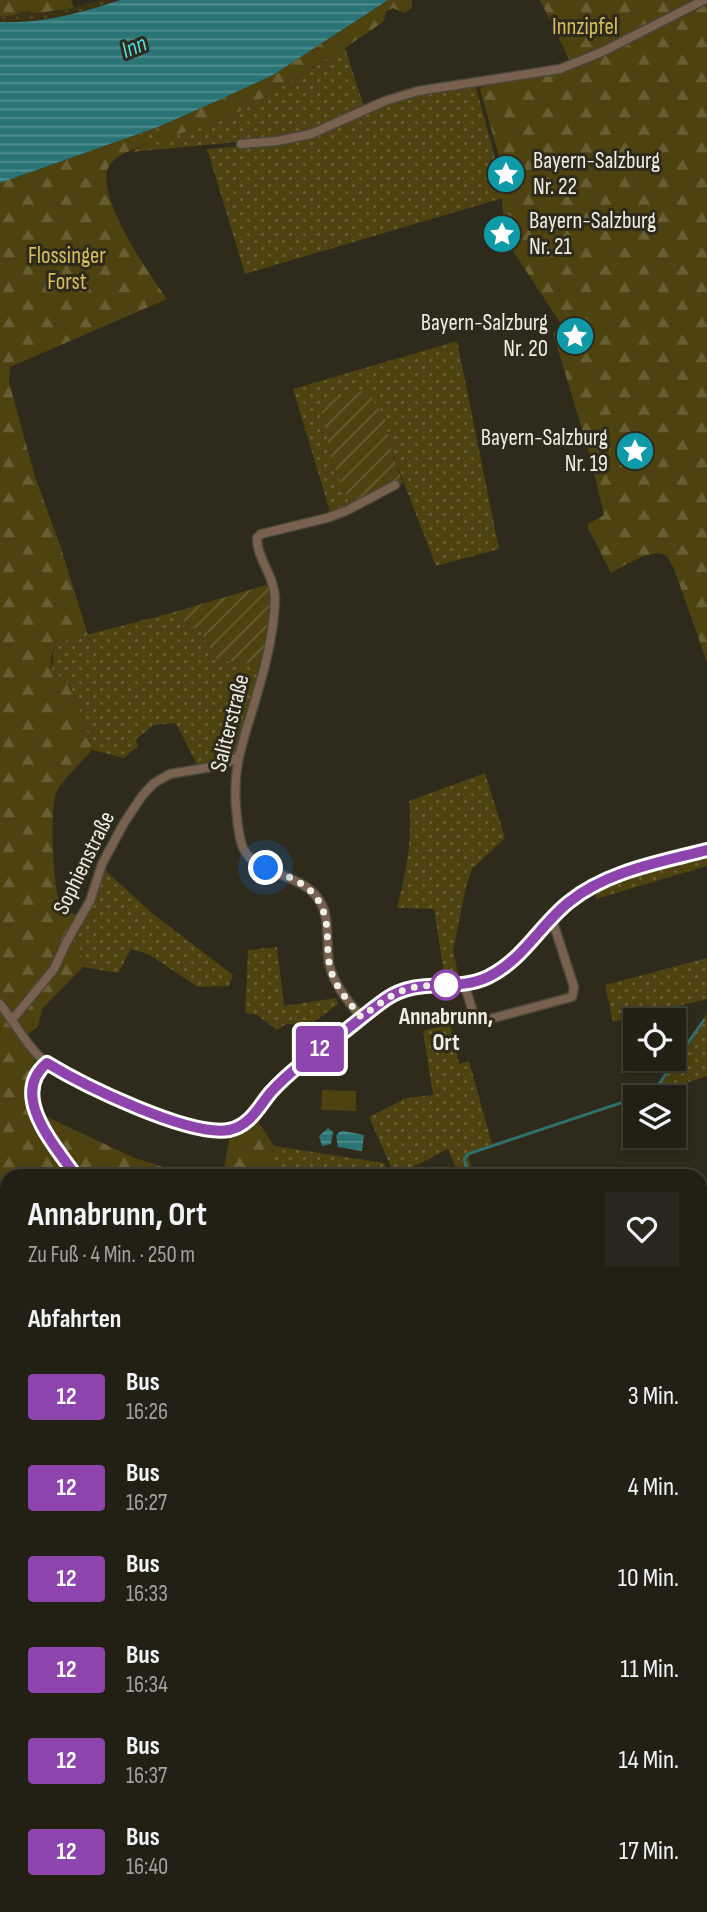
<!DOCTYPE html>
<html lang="de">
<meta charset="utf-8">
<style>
:root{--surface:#222015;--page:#2a281e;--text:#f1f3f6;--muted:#a2a3a0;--line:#3f3e34}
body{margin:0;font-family:"Sofia Sans Condensed",sans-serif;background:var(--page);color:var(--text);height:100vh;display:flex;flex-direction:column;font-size:26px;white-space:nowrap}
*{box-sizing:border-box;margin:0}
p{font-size:23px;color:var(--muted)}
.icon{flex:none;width:38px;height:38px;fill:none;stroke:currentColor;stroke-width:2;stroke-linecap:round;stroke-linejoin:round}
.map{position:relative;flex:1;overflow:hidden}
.details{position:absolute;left:0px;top:1169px;width:707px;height:744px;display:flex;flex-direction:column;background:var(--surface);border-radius:21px 21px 0 0;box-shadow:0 4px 10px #0003,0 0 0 2px var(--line)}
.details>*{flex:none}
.badge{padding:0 14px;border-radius:5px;font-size:24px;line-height:46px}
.buttons{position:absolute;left:623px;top:1008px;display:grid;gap:14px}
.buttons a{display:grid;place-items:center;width:63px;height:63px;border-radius:0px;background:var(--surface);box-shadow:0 4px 10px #0003,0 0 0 2px var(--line);font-size:35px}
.you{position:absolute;width:35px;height:35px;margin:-18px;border:5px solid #fff;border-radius:50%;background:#1a73e8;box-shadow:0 0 0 10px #1a73e833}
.map>.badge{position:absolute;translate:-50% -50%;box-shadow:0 0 0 4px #fff}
h2{padding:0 28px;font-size:26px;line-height:63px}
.round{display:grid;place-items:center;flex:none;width:74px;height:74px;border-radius:0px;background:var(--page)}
.head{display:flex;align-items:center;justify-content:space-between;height:119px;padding:0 28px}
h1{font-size:33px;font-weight:700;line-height:52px}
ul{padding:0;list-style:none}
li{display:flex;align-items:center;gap:21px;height:91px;padding:0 28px}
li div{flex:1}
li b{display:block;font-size:26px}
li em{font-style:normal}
li .badge{min-width:77px;font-weight:700;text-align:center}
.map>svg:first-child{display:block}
</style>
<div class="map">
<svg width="707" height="1912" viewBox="0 0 707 1912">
<defs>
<pattern id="grass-dots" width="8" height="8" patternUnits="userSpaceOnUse" patternTransform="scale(1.75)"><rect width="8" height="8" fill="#4d4210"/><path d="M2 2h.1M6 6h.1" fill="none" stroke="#675e33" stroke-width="1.8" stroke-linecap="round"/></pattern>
<pattern id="forest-firs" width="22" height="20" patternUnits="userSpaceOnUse" patternTransform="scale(1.75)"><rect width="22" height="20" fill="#4d4210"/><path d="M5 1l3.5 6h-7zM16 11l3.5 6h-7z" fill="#675e33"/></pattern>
<pattern id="sand-dots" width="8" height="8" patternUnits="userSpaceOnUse" patternTransform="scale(1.75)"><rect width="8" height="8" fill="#3a3211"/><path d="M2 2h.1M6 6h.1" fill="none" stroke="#4d4628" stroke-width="1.8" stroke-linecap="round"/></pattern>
<pattern id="garden-furrows" width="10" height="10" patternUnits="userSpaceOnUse" patternTransform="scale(1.75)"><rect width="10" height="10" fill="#4d4210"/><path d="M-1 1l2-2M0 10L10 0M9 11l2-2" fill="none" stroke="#675e33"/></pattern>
<pattern id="water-rules" width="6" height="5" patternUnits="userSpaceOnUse" patternTransform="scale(1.75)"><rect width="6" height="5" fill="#2a7475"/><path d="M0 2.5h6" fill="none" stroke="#548f8f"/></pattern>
</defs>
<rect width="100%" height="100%" fill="#2e2b1c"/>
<!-- grass -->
<path fill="url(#grass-dots)" d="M345,48L364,107L324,126L281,138L131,152L146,144L142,133L158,127L162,138L202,127L243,110Z
M475,84L500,175L503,198L245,274L207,149L279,143L405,97Z
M457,341L499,549L436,566L390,447L385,419L331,459L351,507L331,515L293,389Z
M171,613L201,632L217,660L262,665L236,752L221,762L197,765L176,723L154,725L136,739L138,746L124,758L92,750C92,744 74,691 70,686C66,680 57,676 52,671L54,648L67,640Z
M485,773L505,838L472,869L466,887L453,950L459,978L445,980L434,909L397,908C406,872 413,839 409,801Z
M707,853V866L596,899L594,890L628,875Z
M103,868L153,914L233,975L229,986L198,987L148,954L131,949L118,973L83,967L80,949L70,937Z
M277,947L284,1006L336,998L338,1004L311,1024H286L277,1030L257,1015L245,1013L248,950Z
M707,958V999L613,1022L605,985Z
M707,1013V1076L643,1097H635V1100L475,1153L468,1157L474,1176H459L448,1149L395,1176L369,1117L406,1098L433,1095L423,1031L450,1024L459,1064L469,1061L492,1144L650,1092L655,1088Z
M274,1146L384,1163L390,1176H269Z
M707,1223V1912H448L453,1906H700V1226Z
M7,1410V1443L0,1446V1413Z
M0,1523H7V1654L0,1653Z
M7,1818V1906H210L223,1912H0V1829Z"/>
<!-- forest -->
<path fill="url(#forest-firs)" d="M0,0H71L74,8L32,14L25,10L16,15L0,17Z
M388,0H412V8L404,13L393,8L387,11L383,22L345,48L243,110L202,127L161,139L158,127L273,75Z
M540,0H698L571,63Z
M707,0V662L673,566C672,565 668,557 666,556C654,546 623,567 611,573L588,528V524L604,515L591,459L553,333L563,327L505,239L500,175L503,170L480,90L483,84L556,73Z
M142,133L146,144C136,149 120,153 112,162C87,187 151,276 167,299L10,367L9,382L35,477L61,548L88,635L67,640L54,648L51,658L52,671C57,676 66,680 70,686C74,691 92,744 92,750C81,763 65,777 57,791C49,805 53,889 60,903C64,911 76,915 83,918L70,937L80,949L83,967L42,1009L38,1027L26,1035L38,1053L24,1092L39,1113L132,1157L163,1167L177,1176H7V1410L0,1413V183Z
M256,1118L274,1146L269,1176H223L230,1133Z
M0,1653L7,1654V1808L2,1816L0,1814Z"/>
<!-- sand -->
<path fill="url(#sand-dots)" d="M101,0H120C79,13 44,23 0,22V17L16,15L26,10C42,19 82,6 101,0Z"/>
<!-- garden -->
<path fill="url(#garden-furrows)" d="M367,390L385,419L390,447L403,483L363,504L351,507L331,459L320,401Z
M270,584L272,613L262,665L217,660L201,632L171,613Z"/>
<!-- pitch -->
<path fill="#4d4210" d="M322,1090L356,1091V1111L321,1110Z"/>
<!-- water -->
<path fill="url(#water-rules)" d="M120,0H388L273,75L219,100L158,127L0,183V22C42,24 81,13 120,0Z
M328,1128L333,1132L331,1144L322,1146L319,1136Z
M344,1131L364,1135L362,1151L338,1147L336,1136L339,1132Z"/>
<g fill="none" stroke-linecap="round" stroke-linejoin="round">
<!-- stream -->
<path stroke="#2a7475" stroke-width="2.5" d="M638,1097L656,1088L704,1020
M471,1176L464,1160L468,1154L635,1098
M700,1502L707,1499
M0,1525L7,1526
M704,1624L707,1623
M700,1773L707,1785
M0,1835L7,1845
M700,1879L707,1876
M202,1906L216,1912
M607,1912L625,1906"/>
<!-- minor casing -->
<g stroke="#494638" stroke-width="11">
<path id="minor" d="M241,144L277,141L311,134L385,101L418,91L560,69L604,51L704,0
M464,984L474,1015L482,1021L572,997L574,987L552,919
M0,1004C15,1022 25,1044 42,1059C70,1085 190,1135 228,1130C249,1127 258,1107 271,1092C292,1067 322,1048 348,1028C362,1018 375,1006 390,996C420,977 456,992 488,977C522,960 540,925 569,902C607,871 661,862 707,850
M361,1017C348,1001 333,984 329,963C326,945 330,922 322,905C306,871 257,878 243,848C239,838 238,827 237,817C230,764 246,736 259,687C267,660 274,627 275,599C275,577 257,559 257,538L261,534L327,518L346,511L395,485
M12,1020L54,969L67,941L90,901L102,864L124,823L142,796L154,783L170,774L223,765L238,757
M47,1063C8,1096 56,1147 76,1176
M0,1821L7,1811"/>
</g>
<!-- minor -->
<use href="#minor" stroke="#78614f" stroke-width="8"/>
</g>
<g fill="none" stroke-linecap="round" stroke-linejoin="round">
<!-- line casing -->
<g stroke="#fff" stroke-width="16">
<path id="line" d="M76,1176C56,1147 8,1095 47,1063C83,1085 189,1137 229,1130C250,1126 259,1106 271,1092C290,1071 314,1054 336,1038C353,1025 369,1011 386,999C419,976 454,993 488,977C523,960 540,925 569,902C607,871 661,862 707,850"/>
</g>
<!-- line -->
<use href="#line" stroke="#8e44ad" stroke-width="10"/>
<!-- walk -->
<path stroke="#f0eee4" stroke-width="7" stroke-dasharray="0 12.6" d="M266,868C300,880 323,890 327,929C328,941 327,954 330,967C334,986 349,1002 361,1017C396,992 402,985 446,985"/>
</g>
<!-- icons -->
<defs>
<g id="sight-disc" transform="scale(2.0125)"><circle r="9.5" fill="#0f9aa8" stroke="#2e2b1c"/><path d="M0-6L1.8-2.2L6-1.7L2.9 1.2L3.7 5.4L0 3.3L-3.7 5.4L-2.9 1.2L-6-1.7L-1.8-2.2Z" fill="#fff"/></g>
</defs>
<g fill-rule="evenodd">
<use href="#sight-disc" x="506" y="174"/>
<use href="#sight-disc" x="502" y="234"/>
<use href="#sight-disc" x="575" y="336"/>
<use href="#sight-disc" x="635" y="451"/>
</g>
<!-- markers -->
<circle fill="#fff" stroke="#8e44ad" stroke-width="3.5" cx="446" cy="985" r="14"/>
<g text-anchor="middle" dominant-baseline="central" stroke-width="6" stroke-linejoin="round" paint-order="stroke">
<!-- park labels -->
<g font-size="23" fill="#d7bf5f" stroke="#2e2b1c">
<text x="585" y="27">Innzipfel</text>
<text x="67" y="256">Flossinger<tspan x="67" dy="26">Forst</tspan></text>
</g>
<!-- poi labels -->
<g font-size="23" fill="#f0eee4" stroke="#2e2b1c" text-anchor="start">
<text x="533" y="161">Bayern-Salzburg<tspan x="533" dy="26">Nr. 22</tspan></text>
<text x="529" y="221">Bayern-Salzburg<tspan x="529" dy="26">Nr. 21</tspan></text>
<text x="548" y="323" text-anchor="end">Bayern-Salzburg<tspan x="548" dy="26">Nr. 20</tspan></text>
<text x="608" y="438" text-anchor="end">Bayern-Salzburg<tspan x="608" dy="26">Nr. 19</tspan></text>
</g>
<!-- street labels -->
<g font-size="23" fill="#f0eee4" stroke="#2e2b1c">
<text transform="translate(230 723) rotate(-76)">Saliterstraße</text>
<text transform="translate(84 863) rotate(-64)">Sophienstraße</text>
</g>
<!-- stop labels -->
<g font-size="23" font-weight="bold" fill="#f0eee4" stroke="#2e2b1c">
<text x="446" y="1017">Annabrunn,<tspan x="446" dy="26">Ort</tspan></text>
</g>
<!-- water labels -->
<g font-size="24" font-style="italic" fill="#50dee0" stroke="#2e2b1c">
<text transform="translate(134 47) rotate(-22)">Inn</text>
</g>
</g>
</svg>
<div class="buttons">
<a><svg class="icon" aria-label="locate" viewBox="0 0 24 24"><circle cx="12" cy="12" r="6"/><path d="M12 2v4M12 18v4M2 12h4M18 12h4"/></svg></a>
<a><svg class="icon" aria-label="layers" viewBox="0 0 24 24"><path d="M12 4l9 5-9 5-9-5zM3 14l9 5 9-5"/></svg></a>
</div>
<div class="you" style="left:266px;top:868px"></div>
<b class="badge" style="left:320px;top:1049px;background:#8e44ad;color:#fff">12</b>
<section class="details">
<div class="head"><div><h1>Annabrunn, Ort</h1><p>Zu Fuß · 4 Min. · 250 m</p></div><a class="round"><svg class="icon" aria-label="heart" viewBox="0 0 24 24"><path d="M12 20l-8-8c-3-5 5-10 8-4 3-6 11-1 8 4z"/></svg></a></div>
<h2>Abfahrten</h2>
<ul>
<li><span class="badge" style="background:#8e44ad;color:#fff">12</span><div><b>Bus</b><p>16:26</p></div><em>3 Min.</em></li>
<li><span class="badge" style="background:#8e44ad;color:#fff">12</span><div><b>Bus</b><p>16:27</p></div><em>4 Min.</em></li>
<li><span class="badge" style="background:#8e44ad;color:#fff">12</span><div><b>Bus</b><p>16:33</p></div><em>10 Min.</em></li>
<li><span class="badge" style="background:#8e44ad;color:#fff">12</span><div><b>Bus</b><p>16:34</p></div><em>11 Min.</em></li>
<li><span class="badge" style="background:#8e44ad;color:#fff">12</span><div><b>Bus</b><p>16:37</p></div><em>14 Min.</em></li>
<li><span class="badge" style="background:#8e44ad;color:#fff">12</span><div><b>Bus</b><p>16:40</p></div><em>17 Min.</em></li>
</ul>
</section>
</div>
